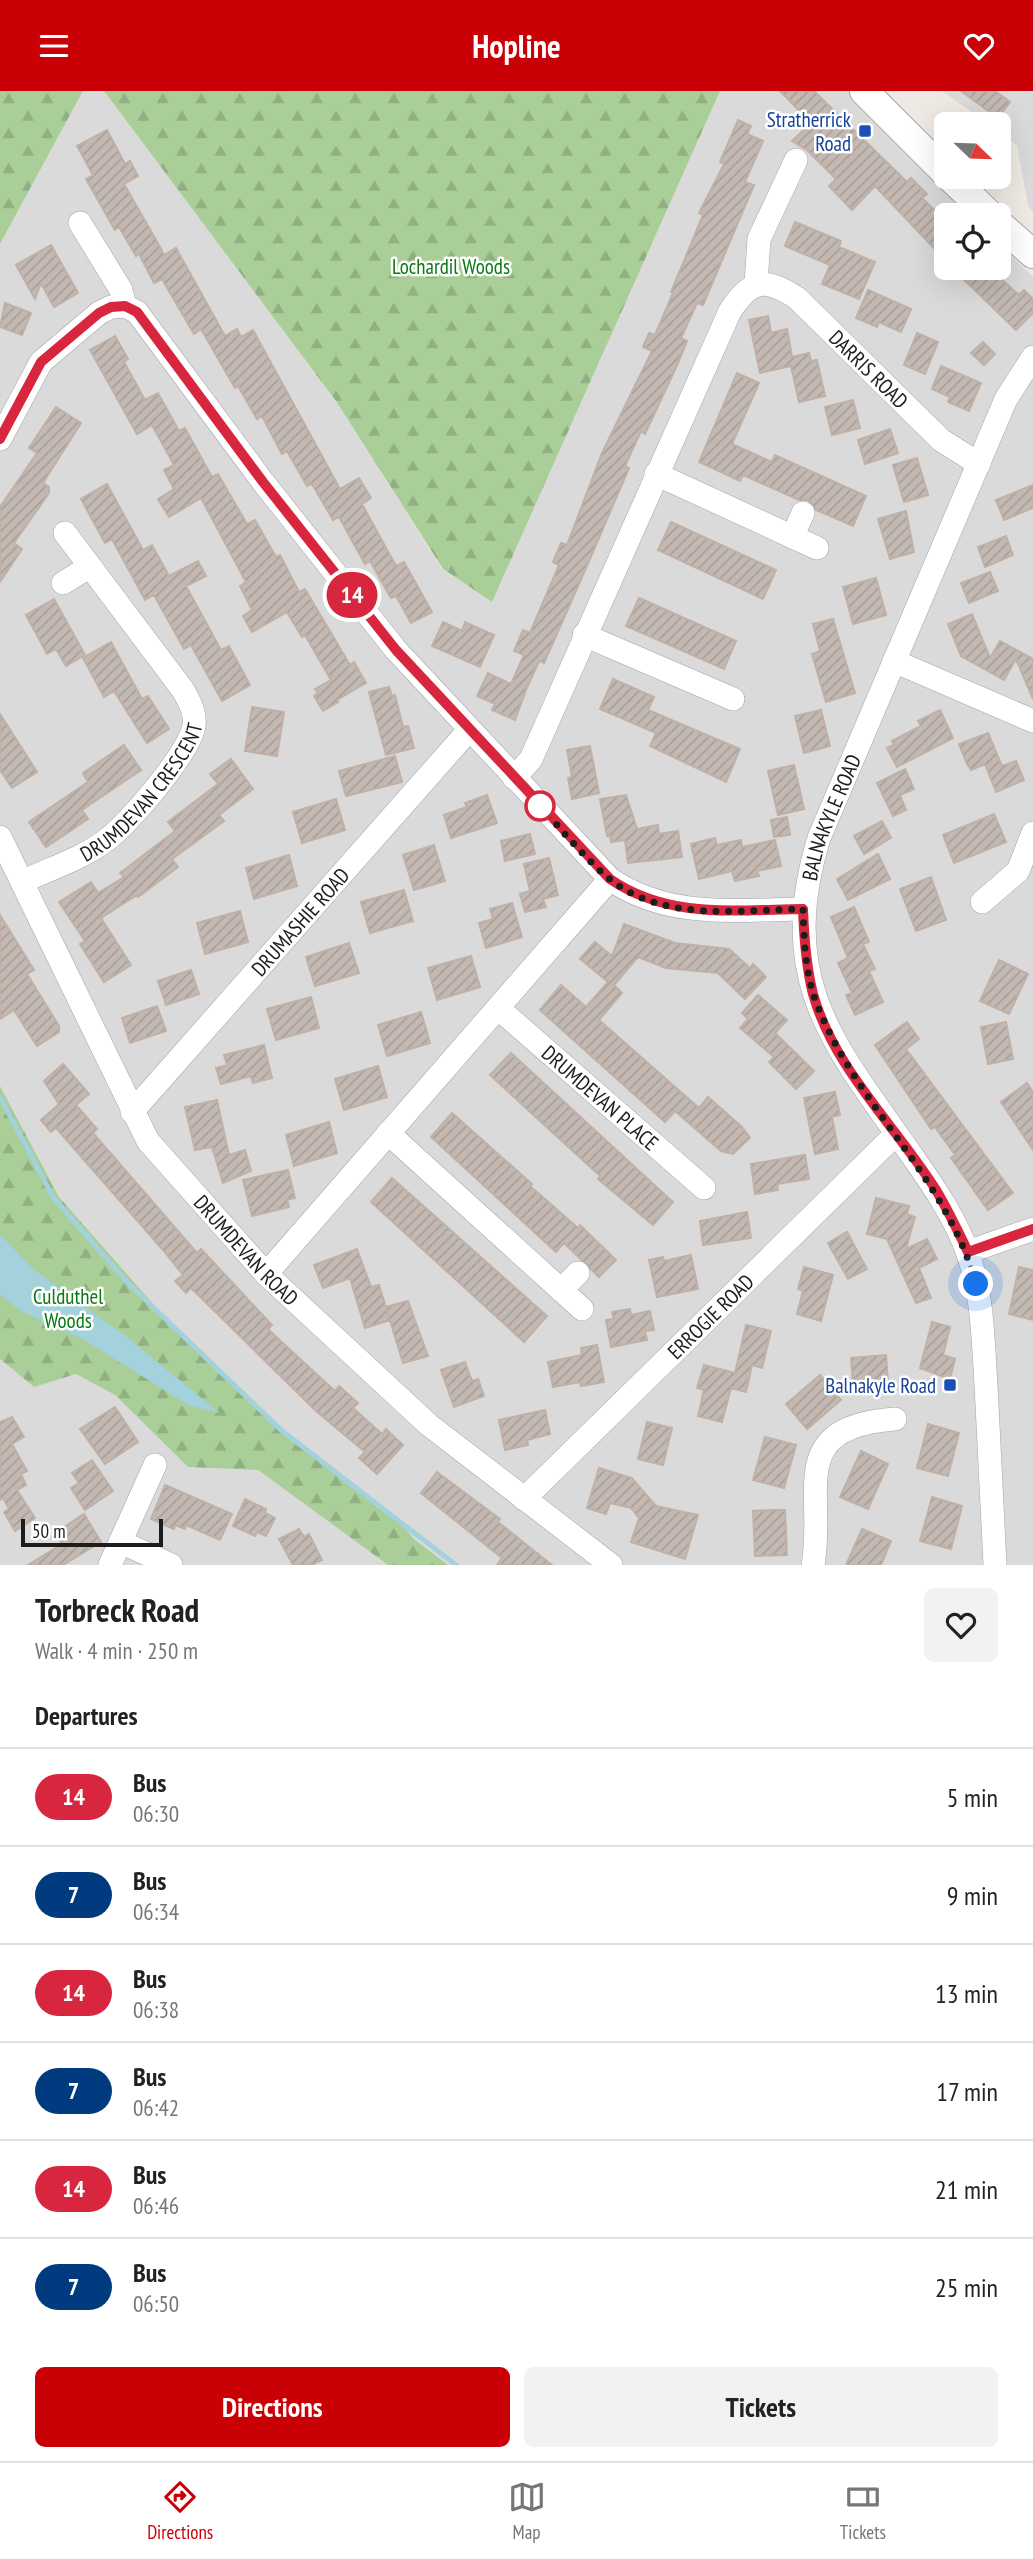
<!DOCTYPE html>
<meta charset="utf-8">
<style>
:root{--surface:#fff;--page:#f2f2f2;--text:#222;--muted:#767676;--line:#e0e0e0;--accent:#c90006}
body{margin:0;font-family:"PT Sans Narrow",sans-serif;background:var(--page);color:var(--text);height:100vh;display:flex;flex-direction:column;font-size:26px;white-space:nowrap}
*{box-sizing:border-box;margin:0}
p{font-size:23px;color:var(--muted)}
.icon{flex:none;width:38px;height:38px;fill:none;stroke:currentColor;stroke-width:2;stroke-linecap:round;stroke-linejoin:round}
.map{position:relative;height:1474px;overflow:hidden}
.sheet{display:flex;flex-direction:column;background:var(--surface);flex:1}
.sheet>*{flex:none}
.badge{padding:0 14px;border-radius:23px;font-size:24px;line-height:46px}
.needle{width:46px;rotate:113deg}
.tools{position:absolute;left:934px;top:21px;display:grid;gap:14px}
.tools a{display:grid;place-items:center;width:77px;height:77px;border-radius:10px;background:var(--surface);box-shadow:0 7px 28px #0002;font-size:35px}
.scale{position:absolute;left:21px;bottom:18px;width:142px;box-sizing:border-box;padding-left:7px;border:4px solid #1d1d1d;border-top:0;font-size:19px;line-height:24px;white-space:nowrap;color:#1d1d1d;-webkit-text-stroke:5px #fff;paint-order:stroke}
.you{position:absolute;width:35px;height:35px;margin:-18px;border:5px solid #fff;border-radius:50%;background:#1a73e8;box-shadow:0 0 0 10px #1a73e833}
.map>.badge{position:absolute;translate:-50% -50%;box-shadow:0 0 0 4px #fff}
h2{padding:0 35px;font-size:26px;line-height:63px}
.round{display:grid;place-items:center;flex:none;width:74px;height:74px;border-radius:10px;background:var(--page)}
.headline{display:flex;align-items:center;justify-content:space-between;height:119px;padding:0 35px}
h1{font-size:33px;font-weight:700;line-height:52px}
.primary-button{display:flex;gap:14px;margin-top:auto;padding:14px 35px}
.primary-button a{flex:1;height:80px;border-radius:10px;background:var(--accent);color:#fff;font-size:28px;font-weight:700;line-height:80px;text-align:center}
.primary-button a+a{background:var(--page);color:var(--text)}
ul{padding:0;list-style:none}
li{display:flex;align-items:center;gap:21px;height:98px;padding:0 35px;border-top:2px solid var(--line)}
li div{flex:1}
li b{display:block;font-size:26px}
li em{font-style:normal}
li .badge{min-width:77px;font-weight:700;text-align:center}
header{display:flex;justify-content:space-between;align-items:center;height:91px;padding:0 35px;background:var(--accent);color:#fff;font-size:32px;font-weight:700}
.tab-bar{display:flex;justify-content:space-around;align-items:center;height:98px;border-top:2px solid var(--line);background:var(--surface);font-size:19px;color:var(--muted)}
.tab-bar a{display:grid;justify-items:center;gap:4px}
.tab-bar .on{color:var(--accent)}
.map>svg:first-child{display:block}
</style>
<header><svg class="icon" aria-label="menu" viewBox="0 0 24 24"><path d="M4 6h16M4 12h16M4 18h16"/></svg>Hopline<svg class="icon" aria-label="heart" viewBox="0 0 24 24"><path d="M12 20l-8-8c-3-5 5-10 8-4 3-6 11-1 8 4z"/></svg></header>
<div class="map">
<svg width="1033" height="1474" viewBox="0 0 1033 1474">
<defs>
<pattern id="forest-firs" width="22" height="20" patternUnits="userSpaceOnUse" patternTransform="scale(1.75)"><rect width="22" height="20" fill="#a9ce97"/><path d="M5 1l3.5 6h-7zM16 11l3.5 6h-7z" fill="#91b082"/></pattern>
<pattern id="building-hatch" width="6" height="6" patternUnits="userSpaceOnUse" patternTransform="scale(1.75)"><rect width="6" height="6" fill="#c3b9b2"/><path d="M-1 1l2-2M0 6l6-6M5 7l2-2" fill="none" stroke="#a79f99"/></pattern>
</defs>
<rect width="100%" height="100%" fill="#eeeae3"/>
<!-- residential -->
<path fill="#dbdada" d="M83,0H104L336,310L442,478L492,511L720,0H848L971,124H947V177H999V153L1033,186V1474H448L414,1448L400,1431L281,1339L164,1225L59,1106L0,995V153Z
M942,0H1033V121L1028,115L1017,54L999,41V33H989Z
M0,1268L34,1296L76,1283L115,1304L188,1376L258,1379L388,1474H0Z"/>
<!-- forest -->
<path fill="url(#forest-firs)" d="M0,0H83L0,153Z
M104,0H720L492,511L443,478L336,310Z
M0,995L59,1106L164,1225L281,1339L400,1431L414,1448L448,1474H388L258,1379L188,1376L115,1304L76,1283L34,1296L0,1268Z"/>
<!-- water -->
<path fill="#a3d1dc" d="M0,1143L33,1178L128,1247L220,1322L188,1314L83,1248L23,1221L0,1204Z"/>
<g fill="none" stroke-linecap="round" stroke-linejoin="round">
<!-- stream -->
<path stroke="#a3d1dc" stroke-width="5" d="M0,1006L53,1106L127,1191L281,1339L456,1474"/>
</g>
<!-- building -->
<path fill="url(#building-hatch)" stroke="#c0b0a5" stroke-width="2" d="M780,0H814L907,91L911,87L927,103L922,107L947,131V171L875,95L852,119L829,95L836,88L807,59L792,50L811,32Z
M961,0H995L1010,11L998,27Z
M738,29L751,35L747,43L763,50L745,91L754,94L703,214L697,212L681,247L687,250L678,272L645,343L641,340L625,375L629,377L583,484L544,572L539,570L526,599L515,629L492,619L495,613L477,605L488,582L511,593L524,564L514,560L523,539L530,542L559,474L553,471L561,452L567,454L602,362L652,260L643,256L649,242L655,244L673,202L671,201L703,124L699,122L724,73L720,71Z
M107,39L125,73L130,70L138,85L124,93L160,156L164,164L176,157L225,245L237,238L241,246L253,239L340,398L359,387L371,407L362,413L396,475L404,471L432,521L411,532L396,505L391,507L370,470L365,473L339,426L333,429L312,393L307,395L287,360L282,363L262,325L257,328L238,295L235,297L201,238L194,243L162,188L154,192L139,163L136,165L119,136L115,139L86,88L93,84L77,55Z
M795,131L841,150L839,156L875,171L859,208L822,193L830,174L785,155Z
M51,154L78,202L54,216L41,192L35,208L16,174Z
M952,177H989L1019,204L1024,199L1033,208V222L1016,239Z
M868,199L911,218L901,241L879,231L877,236L856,227Z
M5,212L31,222L22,244L0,236Z
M768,225L771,242L787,238L792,266L809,262L811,270L817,269L825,305L799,311L791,275L760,282L749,229Z
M917,242L938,251L925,283L904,274Z
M115,245L128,268L124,271L145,309L158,302L179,340L185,337L212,386L218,383L247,433L255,429L276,466L280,464L299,501L305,498L350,574L354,571L366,592L337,609L338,611L323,620L314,605L318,602L315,598L331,589L305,544L302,546L287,521L252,541L243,525L252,519L240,495L246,491L201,407L169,426L158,408L174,398L164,379L174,374L152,334L137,343L90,259Z
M983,251L995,263L984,274L971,262Z
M941,275L981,292L969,320L948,311L950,306L932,298Z
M737,282L759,292L732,353L772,371L775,364L866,405L853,435L816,419L808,409H799L743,384L740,390L699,371Z
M853,309L860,337L832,344L825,316Z
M56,316L81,332L43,392L49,396V402L14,452L22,458L0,491V416L37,362L29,357Z
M890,338L898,362L865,373L858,349Z
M917,367L928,404L904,411L893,374Z
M107,393L143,459L152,454L169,485L198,470L206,485L186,495L221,559L229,555L250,594L222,610L191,554L184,558L154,504L145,509L112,448L105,452L81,408Z
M1033,394V417L1004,429L996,409Z
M906,420L914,461L890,468L878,428Z
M671,431L776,479L763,508L658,459Z
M1006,445L1013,464L985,476L978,456Z
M990,481L998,500L969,512L961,492Z
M876,487L886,524L853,533L843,496Z
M639,507L736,550L724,578L626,535Z
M54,508L85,564L66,575L56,558L47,563L26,524Z
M972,523L990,567L1000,550L1033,568V608L1016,568L1004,589L961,565L948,533Z
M833,528L855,602L826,611L812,563L820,560L813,533Z
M443,531L462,540L465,531L494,544L480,576L432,555Z
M111,551L142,608L148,605L169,638L147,652L114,600L104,606L83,567Z
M613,588L654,606L648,619L740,658L726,691L650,655L656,642L600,618Z
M389,596L392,605L395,604L403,636L408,635L414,657L386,664L369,601Z
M252,616L284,621L277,665L245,660Z
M821,619L830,655L804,662L795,625Z
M940,619L953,647L897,676L887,657L894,654L892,650L921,635L918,630Z
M0,623L37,681L12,697L0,679Z
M988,642L1002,675L1016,670L1024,689L996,701L985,673L971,679L967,673L959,653Z
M124,654L141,679L82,719L88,728L46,756L29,731L88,691L83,682Z
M590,655L599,702L572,708L568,687L572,686L567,659Z
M395,665L402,691L346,705L339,680Z
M231,668L253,698L219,724L224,730L172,768L178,776L138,806L137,804L101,827L131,874L104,891L80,853L85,850L59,811L91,791L98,802L124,786L120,782L175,740L168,731L218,693L210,683Z
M794,674L804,718L778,724L768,680Z
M905,678L914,698L900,704L906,719L893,725L877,692Z
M487,704L497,732L451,747L444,724L467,716L465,712Z
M626,704L637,738L658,734L659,743L678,740L682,766L628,772L625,749L611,751L610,745H607L600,708Z
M336,708L345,739L302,752L293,721Z
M994,723L1006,751L954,772L943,744Z
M787,726L790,744L774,746L771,729Z
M882,730L891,747L864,763L854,745Z
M530,743L535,763L505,770L501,750Z
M715,747L717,754L741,749L742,756L775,749L781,775L757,780L759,785L735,790L732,780L699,788L691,753Z
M434,754L445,790L414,799L403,764Z
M878,763L890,788L848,809L837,788Z
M289,764L297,795L254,808L246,777Z
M549,767L558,804L543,808L546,816L525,821L520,803L530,800L524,773Z
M931,786L946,829L916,840L900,798Z
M404,799L413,830L370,842L361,811Z
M512,812L522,846L486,857L479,832L493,828L490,818Z
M854,816L869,851L863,853L875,878L869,880L883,911L855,924L846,904L852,902L838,872L848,867L831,826Z
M240,820L248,851L205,863L197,832Z
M0,824L34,879L27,883L59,935V941L37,955L14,919L0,928Z
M624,833L675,852L729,858L750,877L753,873L766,886L745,908L718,882L666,877L638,866L614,894L622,902L599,929L699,1017L708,1006L742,1036L750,1047L733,1063L721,1060L675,1020L665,1031L540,919L561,894L586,916L608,891L580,868L595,851L612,865Z
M349,852L359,882L315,895L306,866Z
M471,865L480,896L437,909L428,877Z
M999,869L1028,883L1009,923L980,910Z
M191,879L199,903L166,914L158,890Z
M758,904L787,929L775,942L814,980L796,998L769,971L774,966L740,937L748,928L742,922Z
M311,906L319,937L276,949L267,918Z
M157,915L166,940L130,952L122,927Z
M421,921L430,952L387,965L378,934Z
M907,931L919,948L906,958L1013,1102L988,1119L951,1067L955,1064L935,1036L931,1038L875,954Z
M1006,931L1013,968L988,973L981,936Z
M264,954L272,987L253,992L251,985L221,993L216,977L227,974L224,964Z
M511,962L673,1111L653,1134L598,1088L600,1085L490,984Z
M63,973L89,1003L76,1014L97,1038L93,1042L197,1162L201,1158L272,1234L268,1238L286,1255L335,1300L339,1295L358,1312L353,1317L382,1343L386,1338L403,1354L377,1383L359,1367L365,1361L316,1320L191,1197L186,1202L175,1190L183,1184L163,1159L56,1037L51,1041L41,1029L59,1013L44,990Z
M378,975L387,1006L344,1019L335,988Z
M1027,992L1033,1001V1059L1001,1011Z
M835,1001L840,1024L832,1026L838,1058L815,1063L804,1007Z
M217,1009L229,1064L245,1059L251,1080L223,1092L212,1056L195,1059L185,1016Z
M452,1022L532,1093L530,1095L578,1137L580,1134L616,1169L599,1186L564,1152L556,1161L431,1046Z
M329,1031L337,1062L294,1075L286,1044Z
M805,1064L809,1088L777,1093L778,1099L755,1103L751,1073Z
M288,1079L295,1107L287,1109L289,1116L252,1125L243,1089Z
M392,1087L547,1225L524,1251L371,1111Z
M876,1107L909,1115L907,1123L915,1126L906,1158L927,1148L937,1168L919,1177L931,1207L916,1212L887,1148L867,1143Z
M747,1121L751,1147L703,1154L700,1130Z
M847,1141L867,1178L848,1188L828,1152Z
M357,1158L371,1196L379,1194L390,1229L365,1237L350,1187L323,1197L314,1174Z
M691,1164L698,1198L657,1206L649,1169L663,1166L664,1170Z
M804,1176L833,1184L821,1230L797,1223L803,1200L798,1198Z
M1019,1176L1033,1179V1229L1009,1223Z
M408,1210L428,1265L403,1272L386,1216Z
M630,1218L631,1224L650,1220L654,1239L645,1240L647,1249L611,1256L606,1229L614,1228L612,1221Z
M932,1231L950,1236L943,1264L955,1268L950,1288L920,1277Z
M746,1234L771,1240L762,1277L752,1274L746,1301L731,1297L722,1331L698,1325L704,1299L697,1297L704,1274L735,1282Z
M597,1254L604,1291L581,1295L580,1291L553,1296L548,1271L582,1264L581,1257Z
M886,1264L888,1292L853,1294L851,1267Z
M465,1271L472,1290L478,1288L484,1305L454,1316L441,1279Z
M820,1284L841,1309L807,1338L786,1313Z
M115,1316L138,1351L105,1373L80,1338Z
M545,1319L550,1343L527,1349L528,1354L505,1359L499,1329Z
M12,1326L24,1346L12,1353L27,1380L21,1383L26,1394L17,1399L35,1427L15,1440L4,1421L9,1418L3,1407L0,1409V1331Z
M647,1331L672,1337L663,1374L638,1368Z
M928,1333L959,1342L948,1385L917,1377Z
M765,1346L796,1354L784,1397L753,1389Z
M861,1360L888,1373L868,1418L840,1406Z
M92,1369L113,1400L85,1419L71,1397L79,1392L72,1382Z
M599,1377L632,1387L656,1415L698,1424L685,1468L631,1451L639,1427L631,1417L610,1412L606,1423L587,1417Z
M437,1381L500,1428L498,1431L552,1474H497L502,1467L421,1402Z
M165,1394L232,1423L220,1449L186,1434L185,1438L175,1434L174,1438L151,1428Z
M932,1406L962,1415L951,1458L920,1450Z
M245,1408L266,1418L265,1422L275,1427L266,1445L257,1441L255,1445L233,1435Z
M769,1419H785L787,1464L755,1465L753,1420Z
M84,1423L101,1451L63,1474H28L62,1453L55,1442Z
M299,1438L304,1446L309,1443L322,1469L312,1474H293L279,1448Z
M862,1438L891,1450L881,1474H846Z"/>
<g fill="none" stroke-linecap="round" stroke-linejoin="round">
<!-- minor casing -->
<g stroke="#a4a4a4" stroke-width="24">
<g id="minor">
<path d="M80,132L121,199L125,215"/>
<path d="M756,193L759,148L796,69"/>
<path d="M0,348L41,271L99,222L111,216L125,215L137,221L263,391L396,559L610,788C668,828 735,819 803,818"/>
<path d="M656,383L817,457"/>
<path d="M792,446L803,422"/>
<path d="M63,492L89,476"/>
<path d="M584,544L733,608"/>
<path d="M894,570L1033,630"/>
<path id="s1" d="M514,687L531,668L730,220C751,188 765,186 797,207L941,349L979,373"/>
<path id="s2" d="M0,746L148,1050L266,1183L429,1334L611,1474"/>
<path id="s3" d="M22,791C49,778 81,768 105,750C128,734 190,661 194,635C196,621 189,610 183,599L65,442"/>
<path d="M982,811L1018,780L1033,742"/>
<path id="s4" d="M498,917L704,1097"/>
<path id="s5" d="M132,1021L469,639"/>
<path d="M388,1042L582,1218"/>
<path d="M968,1161L1033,1138"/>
<path d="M266,1183L610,788"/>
<path d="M561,1199L578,1182"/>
<path id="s6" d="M524,1408L896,1043"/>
<path d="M121,1451L171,1474"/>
<path d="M110,1474L155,1374"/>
<path d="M813,1474C826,1401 784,1336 895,1328"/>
<path id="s7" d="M995,1474C992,1414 989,1354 986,1294C983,1250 983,1205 968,1163C956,1128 934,1096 913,1066C835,954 775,892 819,747L1006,308L1033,266"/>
</g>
</g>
<!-- tertiary casing -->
<g stroke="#a4a4a4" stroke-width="30">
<path id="tertiary" d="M864,0L947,83
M950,86L990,124
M999,133L1033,163"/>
</g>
<!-- minor -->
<use href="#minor" stroke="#fff" stroke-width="23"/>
<!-- tertiary -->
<use href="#tertiary" stroke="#fff" stroke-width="28"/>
</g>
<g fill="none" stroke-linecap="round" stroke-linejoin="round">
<!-- line casing -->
<g stroke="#fff" stroke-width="16">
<path id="line" d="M0,348L41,271L99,222L111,216L125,215L137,221L263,391L396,559L610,788C668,828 735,819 803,818C804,847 806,875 813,903C834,978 896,1035 936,1099C948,1119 958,1140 968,1161L1033,1138"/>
</g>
<!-- line -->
<use href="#line" stroke="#d7263d" stroke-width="10"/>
<!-- walk -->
<path stroke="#1d1d1d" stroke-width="7" stroke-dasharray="0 12.6" d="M540,715C562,739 585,768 611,789C664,831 739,819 803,818C804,848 805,879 815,908C853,1012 946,1084 976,1193"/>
</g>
<!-- markers -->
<g fill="#1a4fb4" stroke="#fff" stroke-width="2.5">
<rect x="858" y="33" width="14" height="14" rx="3.5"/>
<rect x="943" y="1287" width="14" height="14" rx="3.5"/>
</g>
<circle fill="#fff" stroke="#d7263d" stroke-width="3.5" cx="540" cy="715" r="14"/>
<g text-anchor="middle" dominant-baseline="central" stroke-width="5" stroke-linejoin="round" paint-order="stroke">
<!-- transit labels -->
<g font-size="21" fill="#164399" stroke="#fff" text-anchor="end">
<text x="851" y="28">Stratherrick<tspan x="851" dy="24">Road</tspan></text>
<text x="936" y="1294">Balnakyle Road</text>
</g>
<!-- park labels -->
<g font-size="21" fill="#0b7a12" stroke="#fff">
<text x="451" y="175">Lochardil Woods</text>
<text x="68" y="1205">Culduthel<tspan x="68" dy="24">Woods</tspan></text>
</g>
<!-- street labels -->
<g font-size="21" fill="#1d1d1d" stroke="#fff">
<text stroke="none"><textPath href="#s1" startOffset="698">DARRIS ROAD</textPath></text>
<text stroke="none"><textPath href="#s3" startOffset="154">DRUMDEVAN CRESCENT</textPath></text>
<text stroke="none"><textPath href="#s7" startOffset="798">BALNAKYLE ROAD</textPath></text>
<text stroke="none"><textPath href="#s5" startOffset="254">DRUMASHIE ROAD</textPath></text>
<text stroke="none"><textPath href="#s4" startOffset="136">DRUMDEVAN PLACE</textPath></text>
<text stroke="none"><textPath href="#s2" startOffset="485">DRUMDEVAN ROAD</textPath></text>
<text stroke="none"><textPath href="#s6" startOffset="261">ERROGIE ROAD</textPath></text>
</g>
</g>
</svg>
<div class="tools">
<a><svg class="needle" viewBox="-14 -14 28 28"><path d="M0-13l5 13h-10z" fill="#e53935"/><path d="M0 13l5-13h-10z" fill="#767676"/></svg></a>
<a><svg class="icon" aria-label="locate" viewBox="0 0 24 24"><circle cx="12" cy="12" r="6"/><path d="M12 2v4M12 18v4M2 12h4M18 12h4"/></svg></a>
</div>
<div class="scale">50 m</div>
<div class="you" style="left:976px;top:1193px"></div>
<b class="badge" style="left:352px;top:504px;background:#d7263d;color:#fff">14</b>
</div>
<section class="sheet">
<div class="headline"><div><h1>Torbreck Road</h1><p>Walk · 4 min · 250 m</p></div><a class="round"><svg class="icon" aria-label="heart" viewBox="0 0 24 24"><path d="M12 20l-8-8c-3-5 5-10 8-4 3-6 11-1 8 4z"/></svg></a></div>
<h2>Departures</h2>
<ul>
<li><span class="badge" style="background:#d7263d;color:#fff">14</span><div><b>Bus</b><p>06:30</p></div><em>5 min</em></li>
<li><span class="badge" style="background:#003b80;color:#fff">7</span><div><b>Bus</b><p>06:34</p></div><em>9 min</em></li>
<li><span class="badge" style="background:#d7263d;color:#fff">14</span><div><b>Bus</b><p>06:38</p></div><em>13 min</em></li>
<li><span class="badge" style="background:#003b80;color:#fff">7</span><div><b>Bus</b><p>06:42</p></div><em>17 min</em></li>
<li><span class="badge" style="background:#d7263d;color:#fff">14</span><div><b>Bus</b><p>06:46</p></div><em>21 min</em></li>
<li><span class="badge" style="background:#003b80;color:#fff">7</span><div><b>Bus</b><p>06:50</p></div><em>25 min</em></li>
</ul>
<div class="primary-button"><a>Directions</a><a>Tickets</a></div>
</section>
<nav class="tab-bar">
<a class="on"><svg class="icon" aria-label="directions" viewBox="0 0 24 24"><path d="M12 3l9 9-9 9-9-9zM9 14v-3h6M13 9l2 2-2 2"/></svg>Directions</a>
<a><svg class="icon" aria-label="map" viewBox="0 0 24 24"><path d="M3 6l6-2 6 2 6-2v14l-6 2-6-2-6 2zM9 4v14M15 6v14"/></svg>Map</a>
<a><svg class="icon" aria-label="tickets" viewBox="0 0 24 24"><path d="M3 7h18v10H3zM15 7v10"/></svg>Tickets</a>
</nav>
